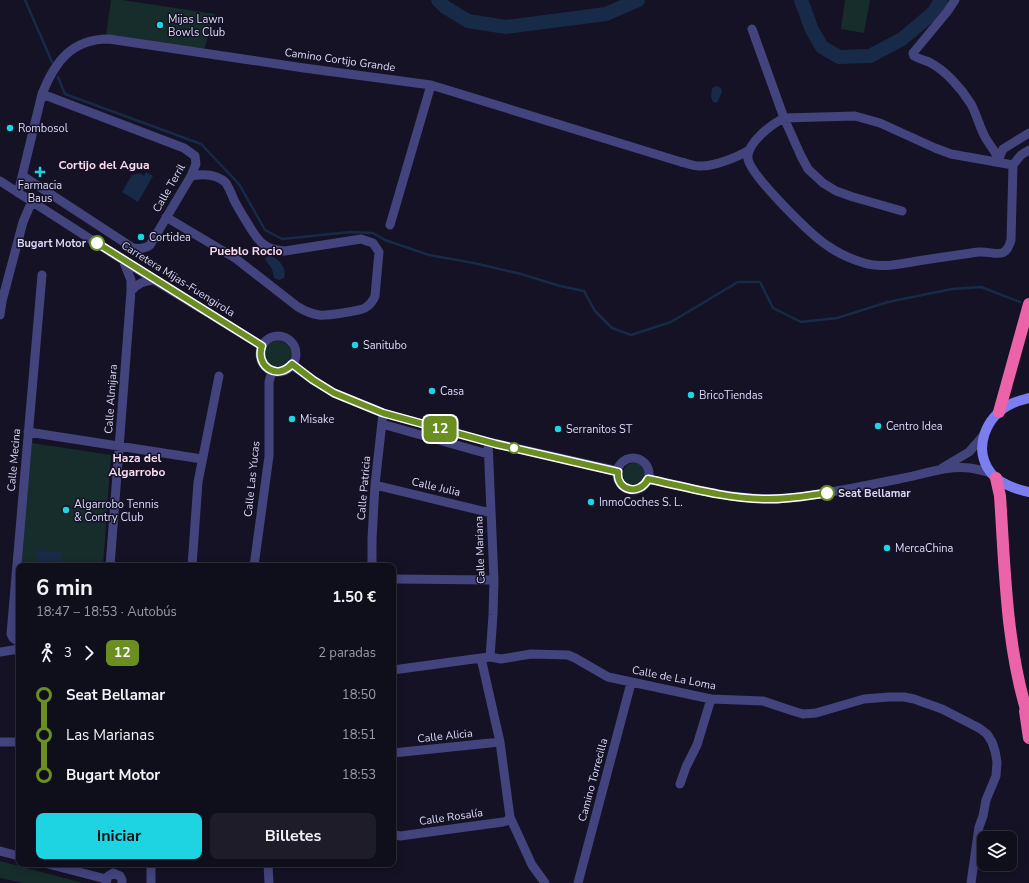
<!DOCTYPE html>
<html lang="es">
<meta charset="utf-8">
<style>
:root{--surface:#0f0e1b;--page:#1d1c28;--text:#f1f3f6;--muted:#9b9ca3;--line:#2f2e3a;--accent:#1ed4e2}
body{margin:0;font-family:"Nunito Sans",sans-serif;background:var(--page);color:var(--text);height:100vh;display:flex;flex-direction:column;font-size:15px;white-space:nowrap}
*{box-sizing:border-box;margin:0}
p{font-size:13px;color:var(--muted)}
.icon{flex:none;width:22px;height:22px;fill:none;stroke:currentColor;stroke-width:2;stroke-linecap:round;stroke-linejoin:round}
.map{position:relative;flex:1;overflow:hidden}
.side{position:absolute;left:16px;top:563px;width:380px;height:304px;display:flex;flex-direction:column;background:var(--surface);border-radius:8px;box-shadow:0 2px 10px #0003,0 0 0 1px var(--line)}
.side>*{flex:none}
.badge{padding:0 8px;border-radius:6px;font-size:14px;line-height:26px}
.buttons{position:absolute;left:977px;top:831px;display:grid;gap:8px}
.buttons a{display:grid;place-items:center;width:40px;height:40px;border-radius:8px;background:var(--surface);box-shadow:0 2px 10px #0003,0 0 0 1px var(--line);font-size:20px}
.map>.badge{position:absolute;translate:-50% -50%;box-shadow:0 0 0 2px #fff}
.legs{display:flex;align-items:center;gap:6px;height:44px;padding:0 20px;font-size:13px}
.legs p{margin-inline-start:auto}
.headline{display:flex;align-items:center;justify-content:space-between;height:68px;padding:0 20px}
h1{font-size:22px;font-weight:700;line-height:30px}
.button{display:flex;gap:8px;margin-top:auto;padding:8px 20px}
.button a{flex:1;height:46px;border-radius:8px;background:var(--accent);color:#111;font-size:16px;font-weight:700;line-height:46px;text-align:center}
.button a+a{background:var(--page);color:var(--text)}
ul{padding:0 20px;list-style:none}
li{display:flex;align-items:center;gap:14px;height:40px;font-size:15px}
li i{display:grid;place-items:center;width:6px;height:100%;margin:0 5px;background:currentColor}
li i::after{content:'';width:10px;height:10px;margin:-5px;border:3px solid;border-radius:50%;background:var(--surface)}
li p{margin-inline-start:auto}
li:first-child i{background:linear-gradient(#0000 50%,currentColor 0)}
li:last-child i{background:linear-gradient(currentColor 50%,#0000 0)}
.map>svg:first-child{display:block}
</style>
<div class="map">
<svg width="1029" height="883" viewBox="0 0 1029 883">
<rect width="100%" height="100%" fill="#141224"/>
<!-- green -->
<path fill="#162d2b" d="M111,0H122L215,14L204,50L106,36Z
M845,0H870L864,33L841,29Z
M265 354a13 13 0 1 1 26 0a13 13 0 1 1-26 0Z
M32,443L111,455L103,566H79L76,565V566H20Z
M623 474a11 11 0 1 1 22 0a11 11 0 1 1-22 0Z
M0,861L83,883H23L0,878Z"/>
<!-- water -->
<path fill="#172b48" d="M717,86L721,88L722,92L717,103L713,102L711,97L712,88Z
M146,172L153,176L138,202L122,192L132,175L140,173L144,176Z
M269,255C279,259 287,267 284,278L279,280L274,278L272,269L267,262L265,259Z
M37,550L62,552L61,563L36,561Z"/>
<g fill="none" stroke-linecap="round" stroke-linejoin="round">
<!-- stream -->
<path stroke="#172b48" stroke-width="2.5" d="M25,0L52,62
M58,77L65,94L201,144L239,184L265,230L282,239L350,232L373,233L385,240L429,255L474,263L521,274L560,286L584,291L595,311L612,328L631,335L671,322L738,282H760L773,308L801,322L837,318L888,302L952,289L981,287L1020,302"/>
<!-- river -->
<path stroke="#172b48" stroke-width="14" d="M438,0L445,7L468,21L506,27L606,14L638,0
M801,0L812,30L822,47L839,57L870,56L902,39L934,12L941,0"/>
<!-- street -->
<path stroke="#43437d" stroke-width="9" d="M955,0L947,12L913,53L914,56C919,59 924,60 929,62C945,70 961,88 971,104C976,113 979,125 984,135C988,144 998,153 999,162
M752,29L784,118L801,156L808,169L823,183L836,191L853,197L902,211
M999,158L1003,149L1029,133
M1013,165L951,154L935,148L880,123L855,116L784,118C772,124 746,143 748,159C751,176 812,236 828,246C839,254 851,259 864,263C883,269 904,263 924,260C942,257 960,255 978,252C996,251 1005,261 1011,240L1013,165L1021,155L1029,150
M23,176L133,248C140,249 145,249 150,245L191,176L196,164L195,156L184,148L42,94
M0,181L154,280L262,346
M18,193L42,94C55,61 72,39 109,39L304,68L431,85L681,162C686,163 693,166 699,166C713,167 738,157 749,150
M166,217L235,258L298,307C305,311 311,314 319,315C326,316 359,311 365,308C370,305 373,301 375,296L379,252L373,243L361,239L285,251C264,250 258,241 248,224C243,216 238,208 234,200C232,195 229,188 226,183C217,174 202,174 191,176
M390,225L431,85
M131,291C138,283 144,281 154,280
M0,315L2,301L23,222L32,201
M260 354a18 18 0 1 1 36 0a18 18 0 1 1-36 0Z
M292,365L313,380L334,393L383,413L488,442L618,471
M382,424L488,454
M28,432L202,459
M488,442L494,580L493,615L490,657
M617 474a16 16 0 1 1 32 0a16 16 0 1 1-32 0Z
M942,468L969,452L983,436
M648,479C698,490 749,504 801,497C833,492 866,486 899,479C922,475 947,465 970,468C977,469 984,471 991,473
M375,485L491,513
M110,566L131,291V280L123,260
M192,566L198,482L219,376
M254,566L269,456V382L272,371
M372,566V539L375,485L383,413
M393,579L494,580
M19,642L13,638L11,634L42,275
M0,652L19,649
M481,658L500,742L510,817L532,865L545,883
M393,670L481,658L490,657L501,659L531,654L568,655L575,658L608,677L711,699L763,701L793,711L803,714L816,713L864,699L889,697H904L914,699L942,709L979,728L987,734L992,742L995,751L997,762L996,776L986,800L983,816L979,827L971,883
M0,742H19
M393,753L500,742
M680,784L686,767L697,745L711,699
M393,834L400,836L503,822L507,821L510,817
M0,851L19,856
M48,864L106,879
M268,864L269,883
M106,883L108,876L113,873L120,876L122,880V883
M151,883V864
M578,883L631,683"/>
<!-- secondary -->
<path stroke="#7c7dee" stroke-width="10" d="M1029,398C1023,400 1017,401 1011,404C986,416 972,449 991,473C999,483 1017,490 1029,492"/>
<!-- highway -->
<path stroke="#eb63a8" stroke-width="12" d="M999,412L1029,304
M996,478L1000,496C1005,570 1006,648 1029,719
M1025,711L1029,738"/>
</g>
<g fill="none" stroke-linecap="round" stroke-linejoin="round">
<!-- line-1 casing -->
<g stroke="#fff" stroke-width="9">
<path id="line-1" d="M97,243L262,346C255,366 277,381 292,364L313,380L334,393L383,413L496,444L618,472C616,491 640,496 648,479C686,487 724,498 763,499C784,500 805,496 827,493"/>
</g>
<!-- line-1 -->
<use href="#line-1" stroke="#6b8e23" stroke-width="6"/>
</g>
<!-- markers -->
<g fill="#1ed4e2" stroke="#141224" stroke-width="1.5">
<circle cx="160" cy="25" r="4"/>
<circle cx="10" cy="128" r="4"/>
<path d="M38 166h4v4h4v4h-4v4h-4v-4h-4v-4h4z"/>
<circle cx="141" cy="237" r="4"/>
<circle cx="355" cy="345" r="4"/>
<circle cx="432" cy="391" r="4"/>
<circle cx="691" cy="395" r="4"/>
<circle cx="292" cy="419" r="4"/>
<circle cx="878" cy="426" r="4"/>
<circle cx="558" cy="429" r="4"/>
<circle cx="591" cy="502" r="4"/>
<circle cx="66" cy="510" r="4"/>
<circle cx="887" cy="548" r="4"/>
</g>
<g fill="#fff" stroke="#6b8e23" stroke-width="2">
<circle cx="97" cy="243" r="7"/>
<circle cx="514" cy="448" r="5"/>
<circle cx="827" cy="493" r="7"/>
</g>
<g text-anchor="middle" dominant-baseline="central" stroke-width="3" stroke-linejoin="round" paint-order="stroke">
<!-- poi labels -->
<g font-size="11" fill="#dcd9fa" stroke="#141224" text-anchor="start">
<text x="168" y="19">Mijas Lawn<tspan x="168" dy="13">Bowls Club</tspan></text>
<text x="18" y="128">Rombosol</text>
<text x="40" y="185" text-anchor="middle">Farmacia<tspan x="40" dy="13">Baus</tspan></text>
<text x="149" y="237">Cortidea</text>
<text x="363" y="345">Sanitubo</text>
<text x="440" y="391">Casa</text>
<text x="699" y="395">BricoTiendas</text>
<text x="300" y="419">Misake</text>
<text x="886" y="426">Centro Idea</text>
<text x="566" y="429">Serranitos ST</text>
<text x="599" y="502">InmoCoches S. L.</text>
<text x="74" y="504">Algarrobo Tennis<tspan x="74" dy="13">&amp; Contry Club</tspan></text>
<text x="895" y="548">MercaChina</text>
</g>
<!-- street labels -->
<g font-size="11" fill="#dcd9fa" stroke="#141224">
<text transform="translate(340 60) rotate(8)">Camino Cortijo Grande</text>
<text transform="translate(169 188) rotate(-60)">Calle Terril</text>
<text transform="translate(178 279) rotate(32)">Carretera Mijas-Fuengirola</text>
<text transform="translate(111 399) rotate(-86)">Calle Almijara</text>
<text transform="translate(14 460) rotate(-85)">Calle Mecina</text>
<text transform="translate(252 479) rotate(-84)">Calle Las Yucas</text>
<text transform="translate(436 487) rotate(13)">Calle Julia</text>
<text transform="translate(364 488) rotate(-85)">Calle Patricia</text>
<text transform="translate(480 550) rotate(-92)">Calle Mariana</text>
<text transform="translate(674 678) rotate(11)">Calle de La Loma</text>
<text transform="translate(445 736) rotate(-6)">Calle Alicia</text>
<text transform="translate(593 780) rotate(-75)">Camino Torrecilla</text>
<text transform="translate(451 817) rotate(-8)">Calle Rosalía</text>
</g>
<!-- stop labels -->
<g font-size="11" font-weight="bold" fill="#dcd9fa" stroke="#141224" text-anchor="end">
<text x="86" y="243">Bugart Motor</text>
<text x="838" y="493" text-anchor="start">Seat Bellamar</text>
</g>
<!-- neighbourhood labels -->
<g font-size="12" font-weight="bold" fill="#fadbf0" stroke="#141224">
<text x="104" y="165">Cortijo del Agua</text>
<text x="246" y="251">Pueblo Rocio</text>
<text x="137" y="458">Haza del<tspan x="137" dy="14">Algarrobo</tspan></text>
</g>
</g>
</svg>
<div class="buttons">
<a><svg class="icon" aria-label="layers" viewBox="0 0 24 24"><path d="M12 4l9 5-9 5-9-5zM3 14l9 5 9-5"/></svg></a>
</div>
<b class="badge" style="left:440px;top:429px;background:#6b8e23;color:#fff">12</b>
<section class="side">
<div class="headline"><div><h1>6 min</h1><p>18:47 – 18:53 · Autobús</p></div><b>1.50 €</b></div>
<div class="legs"><svg class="icon" aria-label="walk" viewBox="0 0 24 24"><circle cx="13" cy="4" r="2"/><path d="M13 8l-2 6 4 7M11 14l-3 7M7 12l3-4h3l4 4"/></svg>3<svg class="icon" aria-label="forward" viewBox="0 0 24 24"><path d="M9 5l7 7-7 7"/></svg><b class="badge" style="background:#6b8e23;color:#fff">12</b><p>2 paradas</p></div>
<ul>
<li><i style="color:#6b8e23"></i><b>Seat Bellamar</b><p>18:50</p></li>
<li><i style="color:#6b8e23"></i><span>Las Marianas</span><p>18:51</p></li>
<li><i style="color:#6b8e23"></i><b>Bugart Motor</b><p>18:53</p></li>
</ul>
<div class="button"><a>Iniciar</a><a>Billetes</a></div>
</section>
</div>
